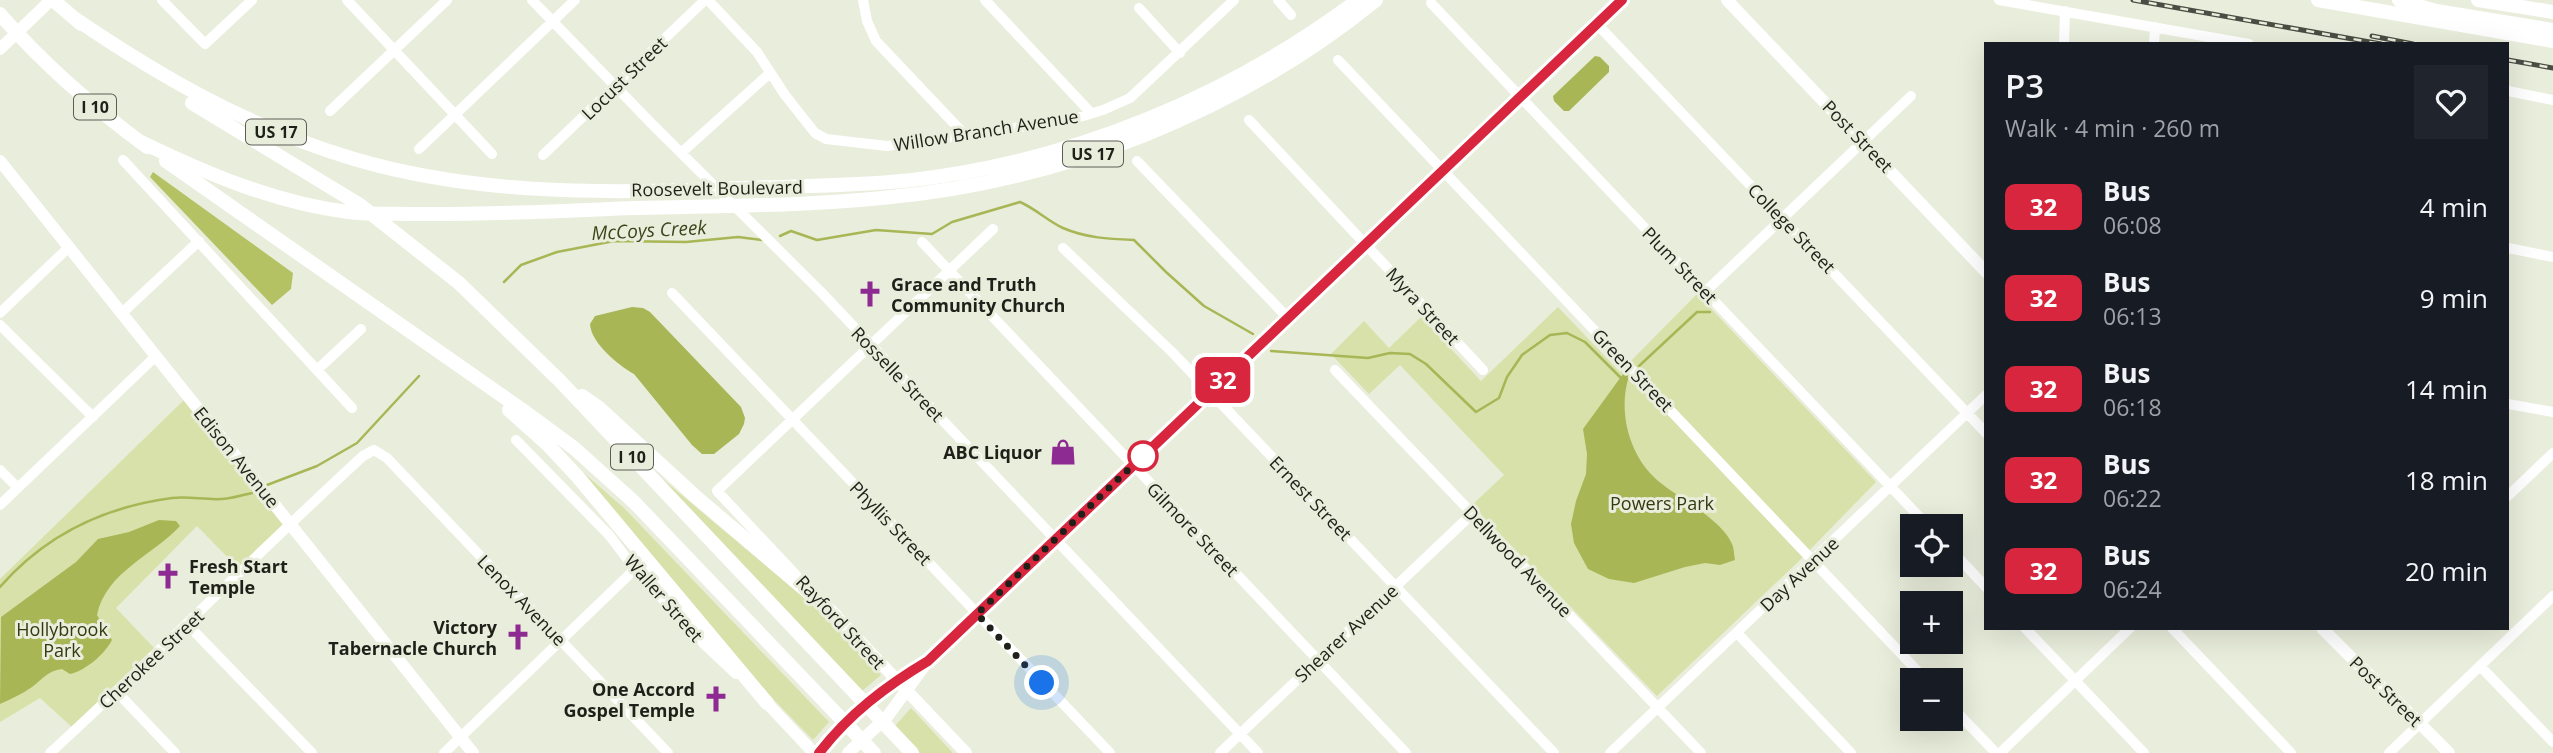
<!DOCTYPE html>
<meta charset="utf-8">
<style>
:root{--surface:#171b24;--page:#20242c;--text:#f1f3f6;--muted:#9ea1a6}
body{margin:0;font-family:"Open Sans",sans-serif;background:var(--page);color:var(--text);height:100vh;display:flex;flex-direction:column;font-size:26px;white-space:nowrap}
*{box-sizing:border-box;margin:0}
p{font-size:23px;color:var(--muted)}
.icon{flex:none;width:38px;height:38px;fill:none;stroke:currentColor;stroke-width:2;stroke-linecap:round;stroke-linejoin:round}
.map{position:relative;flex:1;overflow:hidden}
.side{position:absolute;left:1984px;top:42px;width:525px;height:588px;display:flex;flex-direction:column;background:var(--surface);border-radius:0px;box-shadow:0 7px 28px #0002}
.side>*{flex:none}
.badge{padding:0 14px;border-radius:10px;font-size:24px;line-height:46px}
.buttons{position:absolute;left:1900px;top:514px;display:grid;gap:14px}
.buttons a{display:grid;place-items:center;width:63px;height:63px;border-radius:0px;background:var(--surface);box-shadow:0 7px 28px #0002;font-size:35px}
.you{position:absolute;width:35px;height:35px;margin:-18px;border:5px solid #fff;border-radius:50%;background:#1a73e8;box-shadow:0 0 0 10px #1a73e833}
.map>.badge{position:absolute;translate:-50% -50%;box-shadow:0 0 0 4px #fff}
.round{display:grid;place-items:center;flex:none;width:74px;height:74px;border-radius:0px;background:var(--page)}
.summary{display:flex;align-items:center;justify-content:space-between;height:119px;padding:0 21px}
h1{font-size:33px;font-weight:600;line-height:52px}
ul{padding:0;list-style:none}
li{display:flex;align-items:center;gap:21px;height:91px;padding:0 21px}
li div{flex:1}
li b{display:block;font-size:26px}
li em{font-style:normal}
li .badge{min-width:77px;font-weight:700;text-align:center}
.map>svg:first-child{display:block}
</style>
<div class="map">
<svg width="2553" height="753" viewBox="0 0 2553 753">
<rect width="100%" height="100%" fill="#e9eddb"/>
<!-- green -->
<path fill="#d7e1a9" d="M1697,294L1876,482L1798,562L1657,696L1472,505L1504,475L1400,365L1369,394L1331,354L1364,321L1389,348L1421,317L1481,381L1558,307L1620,372Z
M184,400L284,526L240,570L197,526L116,608L156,650L73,728L40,698L0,722V579Z
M563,455L624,508L829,722L813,740L746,671Z
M647,466L815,607L881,675L862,691Z
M911,708L953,753H920L895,726Z"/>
<!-- forest -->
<path fill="#b4c263" d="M153,172L293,273L291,289L272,305L150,177Z"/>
<!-- water -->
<path fill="#a8b656" d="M1595,56L1600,57L1609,66V72L1569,111H1564L1554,101L1553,96Z
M632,307L643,308L650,312L741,407L745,418L744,424L739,434L714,454H702L692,445L634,374C618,365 591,343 590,324L595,316Z
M1623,374L1629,376C1617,413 1630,460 1662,484C1682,500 1722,520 1732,544C1734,548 1734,555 1735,560L1720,565L1705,563L1685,567L1634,583L1609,579L1588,569L1574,543L1571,524L1576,501L1586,474L1587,454L1583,429Z
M159,520L176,521L180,526C152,556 106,572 97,615L112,640C105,654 85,671 70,674L62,669C47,671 43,679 32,687C22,694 11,699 0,704L1,617L76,562L98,539L129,532Z"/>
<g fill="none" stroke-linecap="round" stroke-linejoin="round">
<!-- stream -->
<path stroke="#a8b656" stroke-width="2.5" d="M780,236L791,231L817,240L876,230L932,234L952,222L1020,202C1036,209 1048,221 1063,228C1086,238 1109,239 1134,240L1166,272L1204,306L1253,334
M504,282L521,265L557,252L614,241L686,242L738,237L762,240
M1271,351L1368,358L1390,353L1410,354L1426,364L1476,412L1499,398L1507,377L1522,355L1550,335L1567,333L1585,342L1621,378
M1639,366L1697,312H1710
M267,485L317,466L357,443L419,376
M0,587C46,534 104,507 172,498C188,496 205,500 221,499C231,499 242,495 252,493"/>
<!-- minor -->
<path stroke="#fff" stroke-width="10" d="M162,0L205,44L252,0
M347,0L492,154
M532,0L651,123L821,292L1258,753
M708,0L757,52L785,95L815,133L826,139L887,146L1070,120L1103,110L1130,98L1234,0
M863,0L867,21L876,41L965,135
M985,0L1091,113
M1278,0L1291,15
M1999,0L2249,44
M1431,3L1929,527
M1139,8L1180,53
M1597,24L1986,433
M2064,44L2065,11
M2154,44L2155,27
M1338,60L1927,681
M2508,91L2553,100
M330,111L447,0
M1249,120L1483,370
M419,149L575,0
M681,153L770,73
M543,155L705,0
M123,160L352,408
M1137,161L1288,318
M922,242L1406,753
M1063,248L1172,352L1554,753
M2508,248L2553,257
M1706,291L1911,96
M672,293L1110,753
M0,313L69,247
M122,313L199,241
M0,325L93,417
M317,370L361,329
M1335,370L1701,753
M2508,404L2553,412
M516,440L609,535L635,569L704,644L736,674
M0,470L18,488
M2508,496L2553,453
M0,505L156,356
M1951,550L1986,587
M796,575L717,491L993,229
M188,625L312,753
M2025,628L2144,753
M2172,628L2291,753
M1737,633L1851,753
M2480,666L2553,742
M117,692L175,753
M1951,706L1996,753
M50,753C156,656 257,553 363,456L374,450L387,458L668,753
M444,753L635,569
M1220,753L1473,513
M1610,753L1986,395
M2000,753L2130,628
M2389,753L2553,596"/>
<!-- major -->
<path stroke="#fff" stroke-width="12" d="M1727,0L1986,272
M0,49L51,0
M0,161L473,753
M835,615L966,753
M2322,628C2363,671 2408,710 2449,753
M767,703L814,753
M819,753C848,715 884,687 925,663
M848,753L887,717L928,661L968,623L1622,0"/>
<!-- highway -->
<path stroke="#fff" stroke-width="14" d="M53,0L81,24
M2318,0L2553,41
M2399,0L2436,11L2553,30
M2478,0L2553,12
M0,14C44,65 93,107 147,147
M74,18C164,79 248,127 354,159C469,193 595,194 714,189C780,186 846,187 912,180C1074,161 1228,97 1358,0
M192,103L360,205L459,283L560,381L912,753
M139,141C205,173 275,203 348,212C369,215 392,213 413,214C487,215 561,211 634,208C717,206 800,206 882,198C1060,182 1237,113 1376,0
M166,161L521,409L574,448L634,502L874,753
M582,396L598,407L695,496L835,615
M509,410L547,444L577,476L767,703"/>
<!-- rail casing -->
<g stroke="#4b4c44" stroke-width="5">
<path id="rail" d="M2133,0L2381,44
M2372,36L2413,44
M2508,60L2553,68"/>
</g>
<!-- rail -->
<use href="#rail" stroke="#e9eddb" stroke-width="2.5" stroke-dasharray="8" stroke-linecap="butt"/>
</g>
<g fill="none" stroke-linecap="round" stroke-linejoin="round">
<!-- line casing -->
<g stroke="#fff" stroke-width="16">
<path id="line" d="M819,753C849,714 886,686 928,661L1622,0"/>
</g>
<!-- line -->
<use href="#line" stroke="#d7263d" stroke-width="10"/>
<!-- walk -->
<path stroke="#1f201a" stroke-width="7" stroke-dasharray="0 12.6" d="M1042,683L977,614L1152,447L1143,456"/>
</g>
<!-- icons -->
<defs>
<g id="church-bare" transform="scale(2.1)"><path d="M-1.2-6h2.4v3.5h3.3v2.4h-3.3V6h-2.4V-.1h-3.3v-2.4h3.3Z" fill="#8e2b92" stroke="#e9eddb" stroke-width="2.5" paint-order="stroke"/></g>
<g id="shop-bare" transform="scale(2.1)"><path d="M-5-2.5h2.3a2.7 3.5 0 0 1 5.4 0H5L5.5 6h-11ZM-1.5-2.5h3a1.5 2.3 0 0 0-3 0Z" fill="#8e2b92" stroke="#e9eddb" stroke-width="2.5" paint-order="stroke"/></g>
</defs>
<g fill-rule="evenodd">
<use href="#church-bare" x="870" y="294"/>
<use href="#shop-bare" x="1063" y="452"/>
<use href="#church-bare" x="168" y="576"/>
<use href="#church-bare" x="518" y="637"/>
<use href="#church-bare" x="716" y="699"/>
</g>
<!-- markers -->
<circle fill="#fff" stroke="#d7263d" stroke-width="3.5" cx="1143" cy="456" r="14"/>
<g text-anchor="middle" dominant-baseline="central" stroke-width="6" stroke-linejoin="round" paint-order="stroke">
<!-- shield labels -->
<g fill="#e9eddb" stroke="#5c5e54" stroke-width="2">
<rect x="74" y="94.5" width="42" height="25" rx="5"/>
<rect x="246" y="119.5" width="60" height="25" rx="5"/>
<rect x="1063" y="141.5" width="60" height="25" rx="5"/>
<rect x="611" y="444.5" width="42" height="25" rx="5"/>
</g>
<g font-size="16" font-weight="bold" fill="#1f201a">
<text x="95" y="107">I 10</text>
<text x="276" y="132">US 17</text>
<text x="1093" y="154">US 17</text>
<text x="632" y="457">I 10</text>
</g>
<!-- street labels -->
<g font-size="18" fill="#1f201a" stroke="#e9eddb">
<text transform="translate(624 78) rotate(-44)">Locust Street</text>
<text transform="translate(986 130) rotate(-9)">Willow Branch Avenue</text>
<text transform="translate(1858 136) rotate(46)">Post Street</text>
<text transform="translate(717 188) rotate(-1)">Roosevelt Boulevard</text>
<text transform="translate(1792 228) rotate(46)">College Street</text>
<text transform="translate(1680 265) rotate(46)">Plum Street</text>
<text transform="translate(1423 306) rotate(47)">Myra Street</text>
<text transform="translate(1633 370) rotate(46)">Green Street</text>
<text transform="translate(898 374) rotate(46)">Rosselle Street</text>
<text transform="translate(237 457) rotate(51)">Edison Avenue</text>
<text transform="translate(1311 498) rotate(46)">Ernest Street</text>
<text transform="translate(891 523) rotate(46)">Phyllis Street</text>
<text transform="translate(1193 529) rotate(46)">Gilmore Street</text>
<text transform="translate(1518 561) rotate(46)">Dellwood Avenue</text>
<text transform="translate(1799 574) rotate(-43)">Day Avenue</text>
<text transform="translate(664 598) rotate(49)">Waller Street</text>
<text transform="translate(522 600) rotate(46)">Lenox Avenue</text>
<text transform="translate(841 622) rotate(47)">Rayford Street</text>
<text transform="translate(1346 633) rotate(-43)">Shearer Avenue</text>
<text transform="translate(151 659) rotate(-43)">Cherokee Street</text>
<text transform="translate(2386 691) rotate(44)">Post Street</text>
</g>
<!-- poi labels -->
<g font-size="18" font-weight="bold" fill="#1f201a" stroke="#e9eddb" text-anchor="end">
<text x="891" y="284" text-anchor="start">Grace and Truth<tspan x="891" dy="21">Community Church</tspan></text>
<text x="1042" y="452">ABC Liquor</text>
<text x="189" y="566" text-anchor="start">Fresh Start<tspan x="189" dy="21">Temple</tspan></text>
<text x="497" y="627">Victory<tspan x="497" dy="21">Tabernacle Church</tspan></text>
<text x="695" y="689">One Accord<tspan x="695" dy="21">Gospel Temple</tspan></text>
</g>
<!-- park labels -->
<g font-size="18" fill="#343911" stroke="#e9eddb">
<text x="1662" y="503">Powers Park</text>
<text x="62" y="629">Hollybrook<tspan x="62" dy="21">Park</tspan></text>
</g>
<!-- water labels -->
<g font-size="19" font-style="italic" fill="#3d431b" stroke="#e9eddb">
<text transform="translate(649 230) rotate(-3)">McCoys Creek</text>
</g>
</g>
</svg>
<div class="buttons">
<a><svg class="icon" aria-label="locate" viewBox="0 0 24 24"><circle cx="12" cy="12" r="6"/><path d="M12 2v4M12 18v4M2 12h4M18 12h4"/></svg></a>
<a>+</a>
<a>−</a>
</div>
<div class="you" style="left:1042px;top:683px"></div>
<b class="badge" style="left:1223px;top:380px;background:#d7263d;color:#fff">32</b>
<section class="side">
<div class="summary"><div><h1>P3</h1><p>Walk · 4 min · 260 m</p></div><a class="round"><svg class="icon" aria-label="heart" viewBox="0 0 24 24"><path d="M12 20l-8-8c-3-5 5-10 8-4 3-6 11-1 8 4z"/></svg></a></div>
<ul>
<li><span class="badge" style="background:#d7263d;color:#fff">32</span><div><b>Bus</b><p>06:08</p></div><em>4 min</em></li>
<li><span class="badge" style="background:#d7263d;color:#fff">32</span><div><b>Bus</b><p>06:13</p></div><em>9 min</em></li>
<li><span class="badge" style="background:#d7263d;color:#fff">32</span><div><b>Bus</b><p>06:18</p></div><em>14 min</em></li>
<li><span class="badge" style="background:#d7263d;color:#fff">32</span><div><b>Bus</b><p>06:22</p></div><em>18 min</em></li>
<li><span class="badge" style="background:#d7263d;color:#fff">32</span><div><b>Bus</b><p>06:24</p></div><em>20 min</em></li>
</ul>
</section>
</div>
